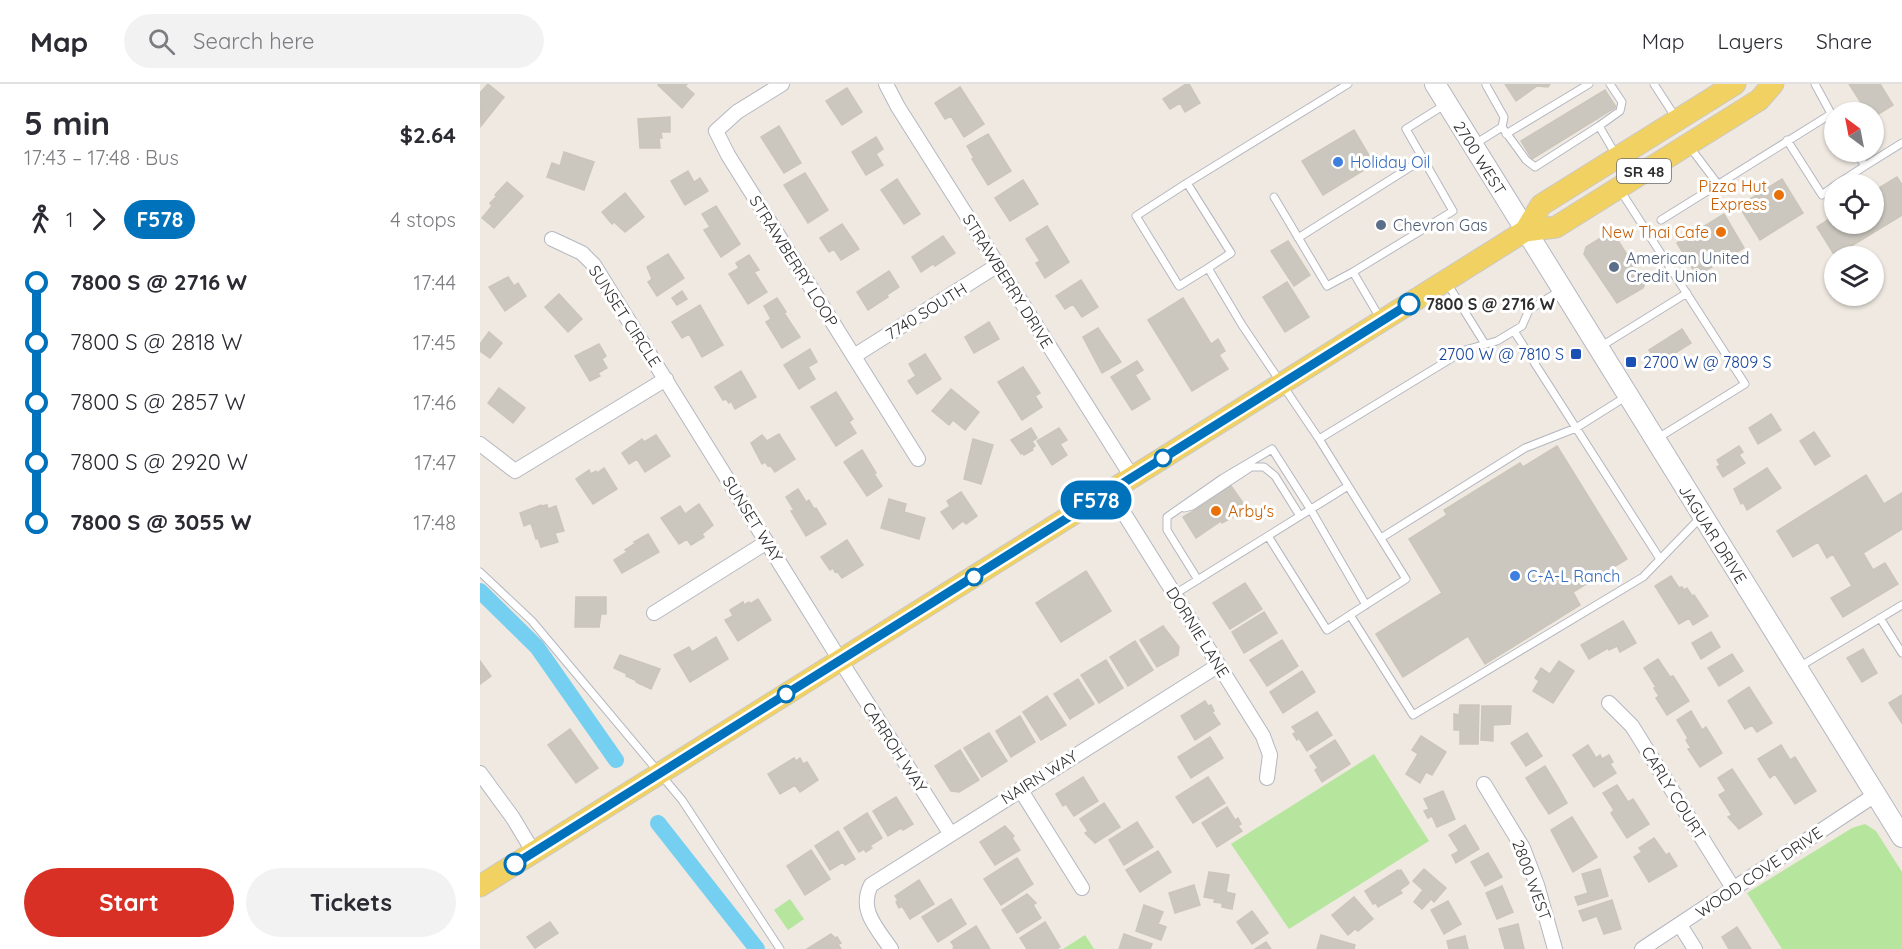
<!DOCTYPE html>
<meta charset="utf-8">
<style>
:root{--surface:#fff;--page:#f2f2f3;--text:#2b2b33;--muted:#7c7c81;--line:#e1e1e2;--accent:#d93025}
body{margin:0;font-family:Quicksand,sans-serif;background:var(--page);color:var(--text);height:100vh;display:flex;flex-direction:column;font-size:22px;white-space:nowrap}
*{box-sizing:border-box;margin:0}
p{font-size:20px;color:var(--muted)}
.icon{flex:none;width:33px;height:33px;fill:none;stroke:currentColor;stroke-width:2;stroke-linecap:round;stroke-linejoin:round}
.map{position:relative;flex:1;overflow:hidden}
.side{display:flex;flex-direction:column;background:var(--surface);width:480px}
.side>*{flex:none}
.badge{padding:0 12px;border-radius:20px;font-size:21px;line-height:39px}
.needle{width:39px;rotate:328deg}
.tools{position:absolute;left:1344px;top:18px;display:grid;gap:12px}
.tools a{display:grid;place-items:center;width:60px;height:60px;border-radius:50%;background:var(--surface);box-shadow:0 2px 4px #0004;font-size:30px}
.map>.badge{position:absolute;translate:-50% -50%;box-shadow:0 0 0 3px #fff}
.legs{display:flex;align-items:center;gap:9px;height:66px;padding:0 24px;font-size:20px}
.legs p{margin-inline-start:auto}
.overview{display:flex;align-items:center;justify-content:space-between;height:102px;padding:0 24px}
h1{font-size:33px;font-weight:700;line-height:45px}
.primary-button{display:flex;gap:12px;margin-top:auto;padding:12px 24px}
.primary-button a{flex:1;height:69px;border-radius:36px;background:var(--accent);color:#fff;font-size:24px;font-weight:700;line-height:69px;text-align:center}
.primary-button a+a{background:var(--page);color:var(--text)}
ul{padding:0 24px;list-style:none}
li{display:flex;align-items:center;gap:21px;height:60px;font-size:22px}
li i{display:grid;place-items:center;width:9px;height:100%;margin:0 8px;background:currentColor}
li i::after{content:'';width:15px;height:15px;margin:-8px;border:4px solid;border-radius:50%;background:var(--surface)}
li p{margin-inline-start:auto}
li:first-child i{background:linear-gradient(#0000 50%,currentColor 0)}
li:last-child i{background:linear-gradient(currentColor 50%,#0000 0)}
header{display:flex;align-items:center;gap:36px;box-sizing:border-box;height:84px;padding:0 30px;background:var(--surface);border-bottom:2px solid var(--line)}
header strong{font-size:28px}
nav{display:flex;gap:33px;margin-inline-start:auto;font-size:21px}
.search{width:420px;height:54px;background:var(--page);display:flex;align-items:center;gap:15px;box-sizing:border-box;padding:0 21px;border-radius:33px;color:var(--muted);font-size:22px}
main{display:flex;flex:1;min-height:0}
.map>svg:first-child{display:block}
</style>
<header>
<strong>Map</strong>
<div class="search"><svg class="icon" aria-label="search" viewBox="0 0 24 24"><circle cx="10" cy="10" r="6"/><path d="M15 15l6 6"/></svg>Search here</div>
<nav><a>Map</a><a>Layers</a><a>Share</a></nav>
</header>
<main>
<section class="side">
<div class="overview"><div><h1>5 min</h1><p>17:43 – 17:48 · Bus</p></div><b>$2.64</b></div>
<div class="legs"><svg class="icon" aria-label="walk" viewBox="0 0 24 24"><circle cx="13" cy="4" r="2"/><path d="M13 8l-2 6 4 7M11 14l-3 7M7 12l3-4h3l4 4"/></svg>1<svg class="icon" aria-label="forward" viewBox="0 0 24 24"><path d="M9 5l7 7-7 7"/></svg><b class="badge" style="background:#0072bc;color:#fff">F578</b><p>4 stops</p></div>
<ul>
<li><i style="color:#0072bc"></i><b>7800 S @ 2716 W</b><p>17:44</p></li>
<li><i style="color:#0072bc"></i><span>7800 S @ 2818 W</span><p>17:45</p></li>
<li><i style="color:#0072bc"></i><span>7800 S @ 2857 W</span><p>17:46</p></li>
<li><i style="color:#0072bc"></i><span>7800 S @ 2920 W</span><p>17:47</p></li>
<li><i style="color:#0072bc"></i><b>7800 S @ 3055 W</b><p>17:48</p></li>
</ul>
<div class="primary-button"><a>Start</a><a>Tickets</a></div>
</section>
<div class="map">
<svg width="1422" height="865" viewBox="0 0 1422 865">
<rect width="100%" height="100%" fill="#efe9e1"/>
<!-- green -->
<path fill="#b6e59e" d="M894,670L949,757L809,845L751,760Z
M1385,740L1396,747L1422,788V865H1302L1267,809L1372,744Z
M310,815L324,835L308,846L294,826Z
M605,851L614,865H583Z"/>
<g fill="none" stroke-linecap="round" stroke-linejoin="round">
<!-- canal -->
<path stroke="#75cff0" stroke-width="16" d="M0,507L57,563L136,676
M178,739L277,865"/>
</g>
<!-- building -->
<path fill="#cbc7bf" stroke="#cbc5ba" stroke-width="1.5" d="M8,0L24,13L1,42L0,9Z
M179,0H207L205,2L214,10L202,24L178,1Z
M706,0H709L720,19L705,28L700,19L690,25L683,15Z
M1025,0H1070L1068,3L1057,2L1036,17Z
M1369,0H1400L1413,21L1394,33V28H1387Z
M480,3L504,40L484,53L471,32L465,35L455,19Z
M367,4L382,28L362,41L346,17Z
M1125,6L1136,23L1052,75L1041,57Z
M190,33V48H181L182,54H179L180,64H160L158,35Z
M299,42L321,79L304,89L281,53Z
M874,46L894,80L843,111L822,77Z
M508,50L531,87L508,101L492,75L494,74L487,62Z
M396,53L403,65L396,70L403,81L386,91L372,68Z
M84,68L114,78L104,106L67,93L72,79L80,82Z
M208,87L214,98L220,94L228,107L205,121L191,97Z
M325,89L348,126L328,139L304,101Z
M1417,93L1422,101V131L1355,172L1337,143L1354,132V140H1394V107Z
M417,95L440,130L424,140L401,106Z
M1302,95L1323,129L1280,156L1259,122Z
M543,96L558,120L530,137L515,114Z
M27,98L43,112L14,144L2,134L12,122L10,119L17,112L15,111Z
M145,109L164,133L145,148L134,138L132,140L122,128Z
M236,122L260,160L241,173L224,146L230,143L222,130Z
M1244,130L1264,164L1217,192L1197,159Z
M362,140L379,165L361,176L354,165L349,168L340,154Z
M567,142L589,178L565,194L556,179L560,177L546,155Z
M1132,147L1165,199L1163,204L1137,219L1104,170L1106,163Z
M463,152L475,169L455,182L453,180L441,188L432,173Z
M808,157L830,191L814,202L791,167Z
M188,170L204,194L177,212L168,198L172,195L167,183Z
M269,171L279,186L274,188L287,208L268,220L249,190L259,184L256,179Z
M409,187L419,203L407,211L408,213L388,226L377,208Z
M28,193L34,202L38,199L46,212L25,227L9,203Z
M601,196L618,223L602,233L593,220L585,225L576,212Z
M807,198L829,233L805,248L783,213Z
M202,207L207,215L197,221L192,214Z
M79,210L102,235L88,248L65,223Z
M297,214L306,228L304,229L320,253L302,264L286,238L291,235L284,222Z
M703,214L731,260L738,255L745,267L739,271L748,285L712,307L668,236Z
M220,221L243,261L222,273L209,250L202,254L192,238Z
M509,238L519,255L494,269L485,253Z
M618,244L641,278L622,289L603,253Z
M1202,245L1211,259L1178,280L1169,266Z
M9,248L22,259L10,274L0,267V260Z
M119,260L126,272L122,275L127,284L118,289L120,292L110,297L95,272Z
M330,265L337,278L328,283L335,295L319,305L304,281Z
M445,270L461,295L437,310L428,297L436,292L429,280Z
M657,277L663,286L655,291L670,315L652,326L631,293Z
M543,283L560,309L555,312L562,323L542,336L518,298Z
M261,287L276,313L255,325L251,317L249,319L246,315L243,316L235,303Z
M19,304L45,324L33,339L8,319Z
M471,305L499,328L485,346L473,336L469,341L452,327Z
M356,308L373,335L369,338L376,349L356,362L331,323Z
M1291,330L1301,346L1278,360L1269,344Z
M551,344L557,354L552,357L555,362L552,364L553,366L544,371L543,369L541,370L531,356Z
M579,344L587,356L580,360L587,371L572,381L557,357Z
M1334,348L1350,372L1335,381L1320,357Z
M299,350L315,375L295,388L290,381L288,382L285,378L282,380L271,359L282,351L287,357Z
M176,351L190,372L165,388L157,375L149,380L142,369L162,355L164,358Z
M493,355L513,361L501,400L484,395Z
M1077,362L1147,475L1093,508L1100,521L1005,580L988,552L923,593L896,550L962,509L929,455L967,431L964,426L1040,379L1043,383Z
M1259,362L1263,368L1259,371L1265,379L1243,393L1237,383L1240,381L1237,376Z
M382,366L396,389L394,390L402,402L387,412L364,378Z
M124,384L137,405L113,420L96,395L109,386L111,390L116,387L117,389Z
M1287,384L1301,404L1267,426L1263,418L1261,420L1254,405Z
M1386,391L1404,420L1422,409V445L1383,469L1393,486L1405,479L1418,500L1363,533L1351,514L1372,502L1353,470L1347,474L1338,458L1313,473L1297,447Z
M751,402L766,423L751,431L753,433L742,439L741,437L716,454L703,433L720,423L718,419L724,415L725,418Z
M318,405L326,418L329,416L334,425L336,424L346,440L326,452L311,427L314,426L306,413Z
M481,408L497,432L486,440L483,437L473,445L461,428L470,422L467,417Z
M409,415L426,420L424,428L445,434L439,455L401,444Z
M219,420L233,441L222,450L224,453L211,461L207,455L199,460L181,434L200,422L205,430Z
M61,421L62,422L67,421L68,425L76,422L84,447L75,449L78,458L61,463L58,454L56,455L51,439L44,442L40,429Z
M168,450L179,468L142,489L134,476L147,468L145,466L156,459L154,458Z
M367,456L383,481L362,494L357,487L355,488L353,484L350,486L341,473Z
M606,487L631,527L581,558L556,519Z
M1191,492L1199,504L1202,503L1204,506L1207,504L1212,512L1214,511L1228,532L1213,541L1209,534L1199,540L1175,502Z
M765,499L782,525L750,545L733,519Z
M96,513H126V530H121L119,543H95Z
M278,515L291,536L258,557L245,536L253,532L250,526L263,518L264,521L269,518L270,520Z
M784,528L797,549L764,569L752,548Z
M1143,537L1156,559L1140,568L1137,562L1129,566L1128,564L1109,575L1101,561Z
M683,542L699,563L698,571L677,583L660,556Z
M1231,548L1240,563L1221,575L1212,559Z
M236,553L248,575L210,598L194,571L209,563L212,568Z
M802,556L818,582L787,602L770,576Z
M655,557L673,586L648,602L630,573Z
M1383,565L1397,589L1382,598L1367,574Z
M1252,570L1263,587L1239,602L1228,584Z
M140,571L180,585L171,605L156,598L157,597L146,592L147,590L134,584Z
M1178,575L1190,593L1193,592L1209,617L1187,631L1176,614L1179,612L1174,604L1176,603L1164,584Z
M626,576L643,604L619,619L601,591Z
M0,577L11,592L0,600Z
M1079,577L1094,587L1073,619L1053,607L1059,597L1055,594L1061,584L1070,590Z
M822,587L835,608L803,629L790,608Z
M598,595L614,620L590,635L574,610Z
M1269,603L1292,639L1277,648L1272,641L1265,645L1248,617Z
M1422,611V639L1409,619Z
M567,612L586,641L561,656L543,628Z
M725,617L728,622L731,621L734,627L732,628L740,640L715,656L701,632Z
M980,621H999L998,660H980V646H974V630L979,631Z
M1002,622H1031L1030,640L1013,641V657L1001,656Z
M1211,627L1222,646L1226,643L1242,669L1220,683L1208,665L1211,664L1206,656L1208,654L1197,636Z
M837,628L852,651L827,667L819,654L817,656L813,650L816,648L812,643Z
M540,632L555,658L531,673L516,647Z
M90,645L118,684L96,699L68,661Z
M509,649L527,677L502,693L484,664Z
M1047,649L1062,672L1046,682L1031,659Z
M941,652L966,668L952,691L946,688L940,699L926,690L938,670L932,666Z
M730,653L743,674L711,694L698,673Z
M855,656L870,680L842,698L835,686L838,684L830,672Z
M1108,661L1116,674L1120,671L1122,675L1129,671L1133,678L1130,680L1136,689L1114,703L1093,671Z
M1301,661L1310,676L1315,673L1336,707L1315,720L1295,690L1290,694L1278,675Z
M480,666L499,696L479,708L471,707L455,682Z
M314,674L316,677L320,674L323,680L327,678L338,696L320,708L315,701L300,710L288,690Z
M1065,682L1076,700L1057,712L1046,694Z
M1252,685L1282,730L1259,745L1248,733L1252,731L1239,711L1246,707L1238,694Z
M603,693L618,717L594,732L586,720L583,722L576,710Z
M728,693L745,719L713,739L696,713Z
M1076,700L1087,719L1069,730L1057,712Z
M1137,701L1148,718L1153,715L1169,740L1147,754L1131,729L1134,726L1123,709Z
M963,707L975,735L957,743L952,732L948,734L944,727L949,725L944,715Z
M416,713L433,740L423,746L421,744L408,752L393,727Z
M624,719L640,743L615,759L605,749L608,747L600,735Z
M747,723L755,736L758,734L761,740L758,742L762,747L737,763L722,739Z
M387,729L402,754L390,762L392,764L386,768L384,765L379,768L364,744Z
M1092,733L1117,773L1093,788L1071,746Z
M657,738L673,763L644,781L629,756Z
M985,741L999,765L976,779L972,771L979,767L969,751Z
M525,742L534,752L532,754L540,766L515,781L500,758Z
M358,747L375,775L365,781L363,778L350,786L335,762Z
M1174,754L1186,771L1189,769L1197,782L1169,798L1154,773L1162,768L1159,764Z
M331,766L350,795L325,811L307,782Z
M678,767L691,788L660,808L646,786Z
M1008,769L1022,793L1005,802L991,778Z
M537,774L553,800L521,821L504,795Z
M944,785L966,804L954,818L951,815L942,825L934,818L943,806L933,797Z
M1120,785L1128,812L1098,821L1095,813L1108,809L1102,790Z
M918,786L919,787L921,786L929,799L927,801L920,806L922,809L898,823L896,819L893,820L885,807Z
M729,788L749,791L746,808L755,810L752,825L742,823V819L734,818L735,815L724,813Z
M439,796L454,820L430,835L422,822L419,824L416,818L418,816L415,812Z
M714,801L720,821L695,829L689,809Z
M1022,802L1033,828L1017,835L1006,809Z
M547,810L556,819L553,821L561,834L537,849L522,826Z
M874,813L893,835L878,847L875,845L868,851L852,831Z
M471,815L486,840L458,858L442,833Z
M1132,816L1141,845L1124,850L1117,832L1103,837L1099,827Z
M968,817L981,840L964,850L951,826Z
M664,821L683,828L678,840L686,843L681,856L656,847Z
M772,827L788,849L772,860L757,838Z
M70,838L78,849L55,864L47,853Z
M565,838L580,863L576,865H547L540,854Z
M1038,840L1044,865H1025L1019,845Z
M496,842L510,865H473L474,862L471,858Z
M1257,843L1271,865H1249L1242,853Z
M351,850L355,854L357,853L361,859L358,860L361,865H327Z
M644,850L672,860L670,865H639Z
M841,851L875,861L874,865H837Z
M985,852L988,865H969L967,857Z
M786,858L791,865H775Z"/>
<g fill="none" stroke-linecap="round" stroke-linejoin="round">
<!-- lane casing -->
<g stroke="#b4b7c1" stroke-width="9">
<path id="lane" d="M1130,0L1142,18L1140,27L1119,42L1136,71
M1174,0L1196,34
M1335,0L1354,35
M1006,1L1024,33L1022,43
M1026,50L1109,0
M1307,56L1342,111L1354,102
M995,60L1022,43L1046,76L1055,83L1119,42
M1209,62L1237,99
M1376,68L1385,82L1422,59
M707,99L868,0
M1357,100L1385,82
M1140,106L1265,300L1178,354
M794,113L847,202L873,188
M1181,136L1351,30
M818,154L943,75
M728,184L699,202L656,132L707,99L751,169L728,184L762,241L839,355L926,495L870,531L933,631L1163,493L1220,434
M967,199L1005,260
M900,234L873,188L973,127L926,45L966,20
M1034,247L1180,475
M1120,263L1207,209
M839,355L985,266L1017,257L1042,242L1049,226L1081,206
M704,424L712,422L771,383H784L795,392L820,432
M788,452L847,546L870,531
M901,454L1045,364L1096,344L1147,312
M0,488L52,537L202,716L300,865
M718,496L687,446V433L743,394L792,365L831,426L886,521
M695,510L868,402
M1400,534L1422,569
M1319,583L1422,521"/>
</g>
<!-- street casing -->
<g stroke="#b4b7c1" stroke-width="16">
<path id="street" d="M302,0L257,28L236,47L248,71L438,375
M406,0L418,23L652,393
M72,155L102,169L114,181L360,576L470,749
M374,272L518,181
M0,360L35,387L186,295
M630,407L783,652L790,671L787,694
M174,529L287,458
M1129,619L1152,642L1253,804
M0,689L33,734L54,769
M1004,700L1043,764L1057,801L1075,865
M540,705L602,804
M1200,841L1215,865
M411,865C397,844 378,826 391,801L739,581
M1162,865L1395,711"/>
</g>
<!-- secondary casing -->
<g stroke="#b4b7c1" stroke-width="22">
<path id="secondary" d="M955,0L1422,753"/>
</g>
<!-- primary casing -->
<g stroke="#c9c9c9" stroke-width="23">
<path id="primary" d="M1045,147L1061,121L1255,0
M0,802L1045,147L1076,143L1279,16L1293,0"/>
</g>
<!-- lane -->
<use href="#lane" stroke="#fff" stroke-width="7"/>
<!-- street -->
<use href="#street" stroke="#fff" stroke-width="14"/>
<!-- secondary -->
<use href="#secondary" stroke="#fff" stroke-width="20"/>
<!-- primary -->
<use href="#primary" stroke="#f2d163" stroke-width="21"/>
</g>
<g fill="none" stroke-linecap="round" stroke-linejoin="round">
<!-- line-1 casing -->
<g stroke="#fff" stroke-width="14">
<path id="line-1" d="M35,780L929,220"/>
</g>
<!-- line-1 -->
<use href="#line-1" stroke="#0072bc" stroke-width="9"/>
</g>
<!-- markers -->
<g fill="#3f7fe0" stroke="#fff" stroke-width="2">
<circle cx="858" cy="78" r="6"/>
<circle cx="1035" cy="492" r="6"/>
</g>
<g fill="#e8710a" stroke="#fff" stroke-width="2">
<circle cx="1299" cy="111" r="6"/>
<circle cx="1241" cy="148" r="6"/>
<circle cx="736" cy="427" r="6"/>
</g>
<g fill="#5c6f8a" stroke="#fff" stroke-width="2">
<circle cx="901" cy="141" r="6"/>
<circle cx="1134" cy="183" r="6"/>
</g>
<g fill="#fff" stroke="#0072bc" stroke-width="3">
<circle cx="929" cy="220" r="10"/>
<circle cx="683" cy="374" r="8"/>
<circle cx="494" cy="493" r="8"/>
<circle cx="306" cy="610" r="8"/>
<circle cx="35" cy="780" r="10"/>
</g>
<g fill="#1a4fb4" stroke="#fff" stroke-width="2">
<rect x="1090" y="264" width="12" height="12" rx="3"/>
<rect x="1145" y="272" width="12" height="12" rx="3"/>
</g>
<g text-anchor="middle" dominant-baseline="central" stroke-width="6" stroke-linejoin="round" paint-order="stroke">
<!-- shield labels -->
<rect fill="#fff" stroke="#6d6d6d" stroke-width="1.5" x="1137" y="75" width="54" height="24" rx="4.5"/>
<g font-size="15" font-weight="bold" fill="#2e2e2e">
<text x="1164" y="87">SR 48</text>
</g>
<!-- street labels -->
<g font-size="16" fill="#2e2e2e" stroke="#fff">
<text transform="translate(1000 74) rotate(58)">2700 WEST</text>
<text transform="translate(314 177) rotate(58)">STRAWBERRY LOOP</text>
<text transform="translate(528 197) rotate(58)">STRAWBERRY DRIVE</text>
<text transform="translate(446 227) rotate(-32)">7740 SOUTH</text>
<text transform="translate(145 232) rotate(57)">SUNSET CIRCLE</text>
<text transform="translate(273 435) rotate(58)">SUNSET WAY</text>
<text transform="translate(1233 450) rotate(58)">JAGUAR DRIVE</text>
<text transform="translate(718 548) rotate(58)">DORNIE LANE</text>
<text transform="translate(415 663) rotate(57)">CARROH WAY</text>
<text transform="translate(559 693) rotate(-32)">NAIRN WAY</text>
<text transform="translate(1194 709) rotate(58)">CARLY COURT</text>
<text transform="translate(1279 788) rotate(-34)">WOOD COVE DRIVE</text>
<text transform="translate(1052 796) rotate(70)">2800 WEST</text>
</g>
<!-- shop labels -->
<g font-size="16" fill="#366cbe" stroke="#fff" text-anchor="start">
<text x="870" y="78">Holiday Oil</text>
<text x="1047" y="492">C-A-L Ranch</text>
</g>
<!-- food labels -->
<g font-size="16" fill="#c56008" stroke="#fff" text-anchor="end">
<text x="1287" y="102">Pizza Hut<tspan x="1287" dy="18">Express</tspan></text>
<text x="1229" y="148">New Thai Cafe</text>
<text x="748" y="427" text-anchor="start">Arby's</text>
</g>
<!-- service labels -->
<g font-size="16" fill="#4e5e75" stroke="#fff" text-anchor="start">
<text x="913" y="141">Chevron Gas</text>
<text x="1146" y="174">American United<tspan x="1146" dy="18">Credit Union</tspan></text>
</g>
<!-- stop labels -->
<g font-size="16" font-weight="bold" fill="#2e2e2e" stroke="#fff" text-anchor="start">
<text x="946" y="220">7800 S @ 2716 W</text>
</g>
<!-- transit labels -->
<g font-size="16" fill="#164399" stroke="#fff" text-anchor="end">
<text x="1084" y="270">2700 W @ 7810 S</text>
<text x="1163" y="278" text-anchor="start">2700 W @ 7809 S</text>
</g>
</g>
</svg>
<div class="tools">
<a><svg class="needle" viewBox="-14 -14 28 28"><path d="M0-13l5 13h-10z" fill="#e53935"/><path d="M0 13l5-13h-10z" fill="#7c7c81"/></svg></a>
<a><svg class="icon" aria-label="locate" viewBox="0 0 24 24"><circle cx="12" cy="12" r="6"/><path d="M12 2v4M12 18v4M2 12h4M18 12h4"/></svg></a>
<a><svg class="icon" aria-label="layers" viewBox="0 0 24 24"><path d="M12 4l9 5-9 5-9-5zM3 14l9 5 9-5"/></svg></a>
</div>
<b class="badge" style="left:616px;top:416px;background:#0072bc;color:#fff">F578</b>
</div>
</main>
